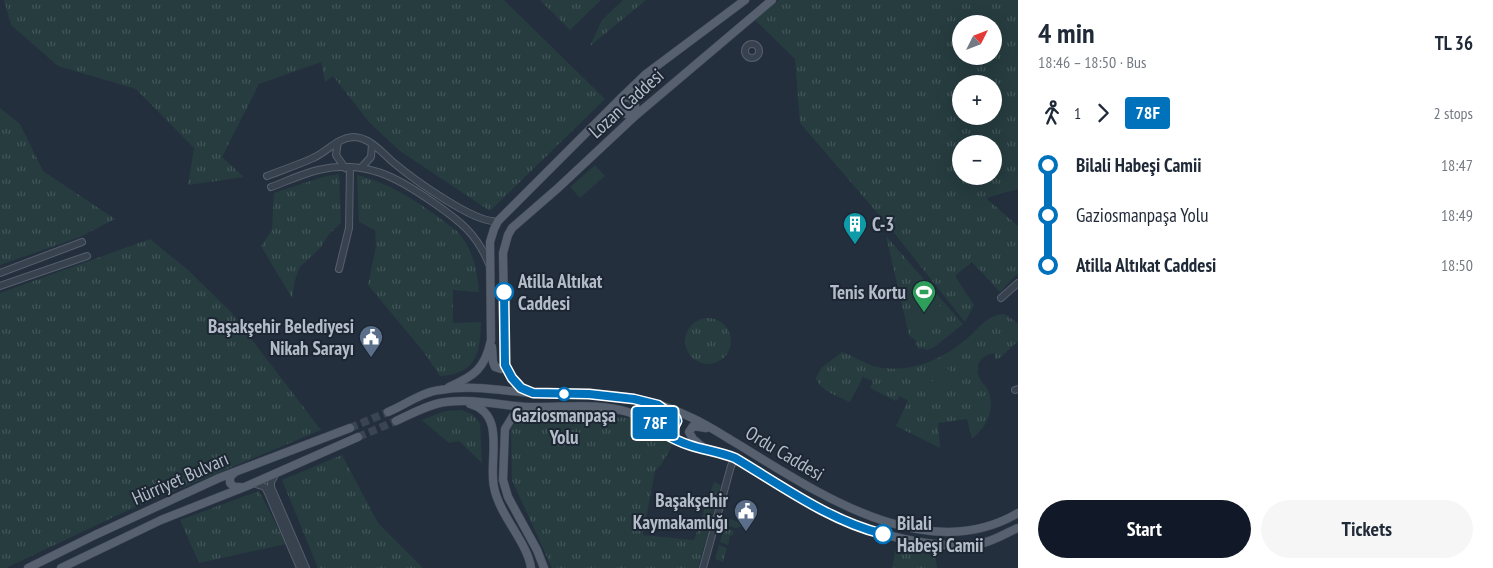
<!DOCTYPE html>
<meta charset="utf-8">
<style>
:root{--surface:#fff;--page:#f6f6f7;--text:#1f2937;--muted:#747a83;--accent:#111827}
body{margin:0;font-family:"PT Sans Narrow",sans-serif;background:var(--page);color:var(--text);height:100vh;display:flex;flex-direction:column;font-size:19px;white-space:nowrap}
*{box-sizing:border-box;margin:0}
p{font-size:16px;color:var(--muted)}
.icon{flex:none;width:28px;height:28px;fill:none;stroke:currentColor;stroke-width:2;stroke-linecap:round;stroke-linejoin:round}
.map{position:relative;flex:1;overflow:hidden}
.sheet{display:flex;flex-direction:column;background:var(--surface);width:475px}
.sheet>*{flex:none}
.badge{padding:0 10px;border-radius:4px;font-size:18px;line-height:32px}
.needle{width:32px;rotate:48deg}
.controls{position:absolute;left:952px;top:15px;display:grid;gap:10px}
.controls a{display:grid;place-items:center;width:50px;height:50px;border-radius:50%;background:var(--surface);box-shadow:0 5px 20px #0002;font-size:25px}
.map>.badge{position:absolute;translate:-50% -50%;box-shadow:0 0 0 2px #fff}
.legs{display:flex;align-items:center;gap:8px;height:55px;padding:0 20px;font-size:16px}
.legs p{margin-inline-start:auto}
.overview{display:flex;align-items:center;justify-content:space-between;height:85px;padding:0 20px}
h1{font-size:28px;font-weight:700;line-height:38px}
.primary-button{display:flex;gap:10px;margin-top:auto;padding:10px 20px}
.primary-button a{flex:1;height:58px;border-radius:30px;background:var(--accent);color:#fff;font-size:20px;font-weight:700;line-height:58px;text-align:center}
.primary-button a+a{background:var(--page);color:var(--text)}
ul{padding:0 20px;list-style:none}
li{display:flex;align-items:center;gap:18px;height:50px;font-size:19px}
li i{display:grid;place-items:center;width:8px;height:100%;margin:0 6px;background:currentColor}
li i::after{content:'';width:12px;height:12px;margin:-6px;border:4px solid;border-radius:50%;background:var(--surface)}
li p{margin-inline-start:auto}
li:first-child i{background:linear-gradient(#0000 50%,currentColor 0)}
li:last-child i{background:linear-gradient(currentColor 50%,#0000 0)}
main{display:flex;flex:1;min-height:0}
.map>svg:first-child{display:block}
</style>
<main>
<div class="map">
<svg width="1018" height="568" viewBox="0 0 1018 568">
<defs>
<pattern id="grass-tufts" width="24" height="20" patternUnits="userSpaceOnUse" patternTransform="scale(1.25)"><rect width="24" height="20" fill="#263c3f"/><path d="M3 7l-1-3M5 7V3M7 7l1-3M15 17l-1-3M17 17v-4M19 17l1-3" fill="none" stroke="#435659"/></pattern>
</defs>
<rect width="100%" height="100%" fill="#242f3e"/>
<!-- grass -->
<path fill="url(#grass-tufts)" fill-rule="evenodd" d="M4,0H504L605,99L490,211L400,151L369,122L333,76L325,82L321,62L259,84L222,157L244,177L188,185L194,148L136,89L58,66L11,25Z
M540,0H601L570,30Z
M623,0H646L590,46L602,20Z
M779,0H1018V189L986,198L1018,226V273L1000,292L972,262L955,276L974,305L965,322L891,229L800,123L795,59L754,19ZM961,24H994V56H961ZM961,84H994V116H961ZM961,144H994V176H961Z
M0,108L20,124L43,171L115,219L80,237L0,265Z
M339,174L341,223L329,234L320,248L300,267L295,280L292,298L261,246L272,230L274,193L323,177Z
M357,175C396,185 425,207 457,231C473,249 477,269 479,292L453,290V323L481,322C480,354 476,374 440,376L423,351L368,285L376,246L375,230L359,222Z
M886,236L963,324L933,348L926,350L924,348L919,349L915,344L916,341L909,335Z
M150,239L188,270L230,311L321,430L122,513L6,568H0V293Z
M1003,314L1008,316L1018,324V341L1000,358L995,359V353C984,354 975,362 978,374C979,380 985,385 988,390C990,394 991,401 991,406C990,420 982,430 972,439L967,419L938,423L940,448L896,426L908,401L900,396L896,401L870,388L873,381L863,377L850,402C838,396 820,391 816,378L821,368L842,352C854,356 865,364 877,367C913,374 946,358 972,334C981,325 989,315 1003,314Z
M685 341a23 23 0 1 1 46 0a23 23 0 1 1-46 0Z
M461,410L472,414L480,423L482,463L459,441L449,443L422,420L445,411Z
M527,415L636,418L674,443L661,465L655,471L643,535L694,540L714,482L721,485L698,568H552L512,480L511,429L518,418Z
M342,455L378,523L423,568H318L282,480Z
M259,491L286,544L199,563L180,520Z
M727,518L744,524L743,526L736,528L726,525L725,524Z
M724,528L734,531L733,535L730,536L728,545L720,542Z
M719,545L727,548L723,562L715,559Z
M896,547L935,554L937,568H892Z"/>
<!-- pitch -->
<path fill="#263c3f" d="M595,165L605,176L580,198L570,187Z
M921,281L931,292L921,301L911,290Z
M931,296L942,309L917,330L906,317Z
M947,368L958,380L934,402L923,390Z"/>
<g fill="none" stroke-linecap="round" stroke-linejoin="round">
<!-- major-tunnel -->
<path stroke="#3a4453" stroke-width="8" stroke-dasharray="8 4" stroke-linecap="butt" d="M350,428L388,412
M358,437L396,421"/>
<!-- minor casing -->
<g stroke="#565f6c" stroke-width="8">
<path id="minor" d="M745 51a7 7 0 1 1 14 0a7 7 0 1 1-14 0Z
M338,142L336,155L345,168
M361,168L371,157L372,144
M267,176C282,170 298,165 313,158C327,152 337,138 353,137C370,137 382,153 394,163C412,178 476,225 498,221
M271,187C287,181 302,174 318,170C365,159 397,177 434,203C460,221 477,234 489,264
M339,269L349,228L350,168
M0,273L82,242
M0,286L87,256
M1001,298L1018,283
M1015,390L1018,389
M276,473L271,482V487L306,568
M253,483L265,487L268,493L300,568
M703,568L731,466L735,458"/>
</g>
<!-- major casing -->
<g stroke="#414a57" stroke-width="9">
<path id="major" d="M627,97C636,100 636,107 635,116L626,114L620,107V99Z
M492,347L493,362L495,367L501,369L505,365
M449,387C474,376 485,369 491,340L490,242L494,229L498,221L620,99L646,74L745,0
M528,391C516,386 509,377 505,365L503,253L508,235L512,228L558,188L635,116L772,0
M470,404C507,414 488,460 494,487C499,515 528,543 531,568
M527,407L513,416L505,429L503,480L508,497L537,550L544,568
M388,412C405,405 422,392 440,390C475,384 508,392 542,394C557,395 572,394 587,394C622,394 659,402 690,417C706,424 721,434 736,443C815,491 925,568 1018,513
M396,421C411,414 429,404 446,402C473,398 502,406 529,407C561,408 597,402 628,412C647,418 662,434 680,442C698,449 717,450 735,458C774,481 813,508 855,525C874,533 894,537 914,541C936,545 961,548 983,543C995,540 1006,533 1018,528
M655,423L667,428L674,427L677,421L676,418L668,411
M704,448L693,439L689,432L693,426L706,428
M235,472L230,477V483L234,487H240
M28,568L95,535L219,478L350,428
M61,568L161,520L247,486L358,437"/>
</g>
<!-- minor -->
<use href="#minor" stroke="#38414e" stroke-width="6"/>
<!-- major -->
<use href="#major" stroke="#56606e" stroke-width="8"/>
</g>
<g fill="none" stroke-linecap="round" stroke-linejoin="round">
<!-- line-1 casing -->
<g stroke="#fff" stroke-width="11">
<path id="line-1" d="M504,292L505,365L512,378L521,388L533,393L589,394L634,399L658,405L676,418L677,421L674,427L668,428L638,416C654,427 670,439 689,445C704,450 720,452 735,458C782,486 830,521 883,534"/>
</g>
<!-- line-1 -->
<use href="#line-1" stroke="#0072bc" stroke-width="8"/>
</g>
<!-- icons -->
<defs>
<g id="building-pin" transform="scale(1.25)"><path d="M0 17L-7.5 6A9.5 9.5 0 1 1 7.5 6Z" fill="#0f9aa8" stroke="#1d2633"/><path d="M-4-6H4V6H1V3H-1V6H-4ZM-2.5-4.3h1.7v1.8h-1.7ZM.8-4.3h1.7v1.8H.8ZM-2.5-1h1.7V.8h-1.7ZM.8-1h1.7V.8H.8Z" fill="#fff"/></g>
<g id="stadium-pin" transform="scale(1.25)"><path d="M0 17L-7.5 6A9.5 9.5 0 1 1 7.5 6Z" fill="#2e9e5b" stroke="#1d2633"/><path d="M0-5a6.5 5 0 1 0 0 10a6.5 5 0 1 0 0-10ZM-3.5-1.8h7v3.6h-7Z" fill="#fff"/></g>
<g id="civic-pin" transform="scale(1.25)"><path d="M0 17L-7.5 6A9.5 9.5 0 1 1 7.5 6Z" fill="#5c6f8a" stroke="#1d2633"/><path d="M-.6-6.5H3V-4.5H.6V-3L4-1V1h2V6H-6V1h2V-1L-.6-3ZM-1.2 2.5V6h2.4V2.5Z" fill="#fff"/></g>
</defs>
<g fill-rule="evenodd">
<use href="#building-pin" x="855" y="224"/>
<use href="#stadium-pin" x="924" y="292"/>
<use href="#civic-pin" x="371" y="337"/>
<use href="#civic-pin" x="746" y="511"/>
</g>
<!-- markers -->
<g fill="#fff" stroke="#0072bc" stroke-width="2.5">
<circle cx="504" cy="292" r="9"/>
<circle cx="564" cy="394" r="6"/>
<circle cx="883" cy="534" r="9"/>
</g>
<g text-anchor="middle" dominant-baseline="central" stroke-width="4" stroke-linejoin="round" paint-order="stroke">
<!-- street labels -->
<g font-size="19" fill="#b4bcc9" stroke="#1d2633">
<text transform="translate(626 103) rotate(-42)">Lozan Caddesi</text>
<text transform="translate(785 453) rotate(31)">Ordu Caddesi</text>
<text transform="translate(180 478) rotate(-24)">Hürriyet Bulvarı</text>
</g>
<!-- poi labels -->
<g font-size="19" font-weight="bold" fill="#b4bcc9" stroke="#1d2633" text-anchor="end">
<text x="872" y="224" text-anchor="start">C-3</text>
<text x="906" y="292">Tenis Kortu</text>
<text x="354" y="326">Başakşehir Belediyesi<tspan x="354" dy="22">Nikah Sarayı</tspan></text>
<text x="728" y="500">Başakşehir<tspan x="728" dy="22">Kaymakamlığı</tspan></text>
</g>
<!-- stop labels -->
<g font-size="19" font-weight="bold" fill="#b4bcc9" stroke="#1d2633" text-anchor="start">
<text x="518" y="281">Atilla Altıkat<tspan x="518" dy="22">Caddesi</tspan></text>
<text x="564" y="415" text-anchor="middle">Gaziosmanpaşa<tspan x="564" dy="22">Yolu</tspan></text>
<text x="897" y="523">Bilali<tspan x="897" dy="22">Habeşi Camii</tspan></text>
</g>
</g>
</svg>
<div class="controls">
<a><svg class="needle" viewBox="-14 -14 28 28"><path d="M0-13l5 13h-10z" fill="#e53935"/><path d="M0 13l5-13h-10z" fill="#747a83"/></svg></a>
<a>+</a>
<a>−</a>
</div>
<b class="badge" style="left:655px;top:423px;background:#0072bc;color:#fff">78F</b>
</div>
<section class="sheet">
<div class="overview"><div><h1>4 min</h1><p>18:46 – 18:50 · Bus</p></div><b>TL 36</b></div>
<div class="legs"><svg class="icon" aria-label="walk" viewBox="0 0 24 24"><circle cx="13" cy="4" r="2"/><path d="M13 8l-2 6 4 7M11 14l-3 7M7 12l3-4h3l4 4"/></svg>1<svg class="icon" aria-label="forward" viewBox="0 0 24 24"><path d="M9 5l7 7-7 7"/></svg><b class="badge" style="background:#0072bc;color:#fff">78F</b><p>2 stops</p></div>
<ul>
<li><i style="color:#0072bc"></i><b>Bilali Habeşi Camii</b><p>18:47</p></li>
<li><i style="color:#0072bc"></i><span>Gaziosmanpaşa Yolu</span><p>18:49</p></li>
<li><i style="color:#0072bc"></i><b>Atilla Altıkat Caddesi</b><p>18:50</p></li>
</ul>
<div class="primary-button"><a>Start</a><a>Tickets</a></div>
</section>
</main>
